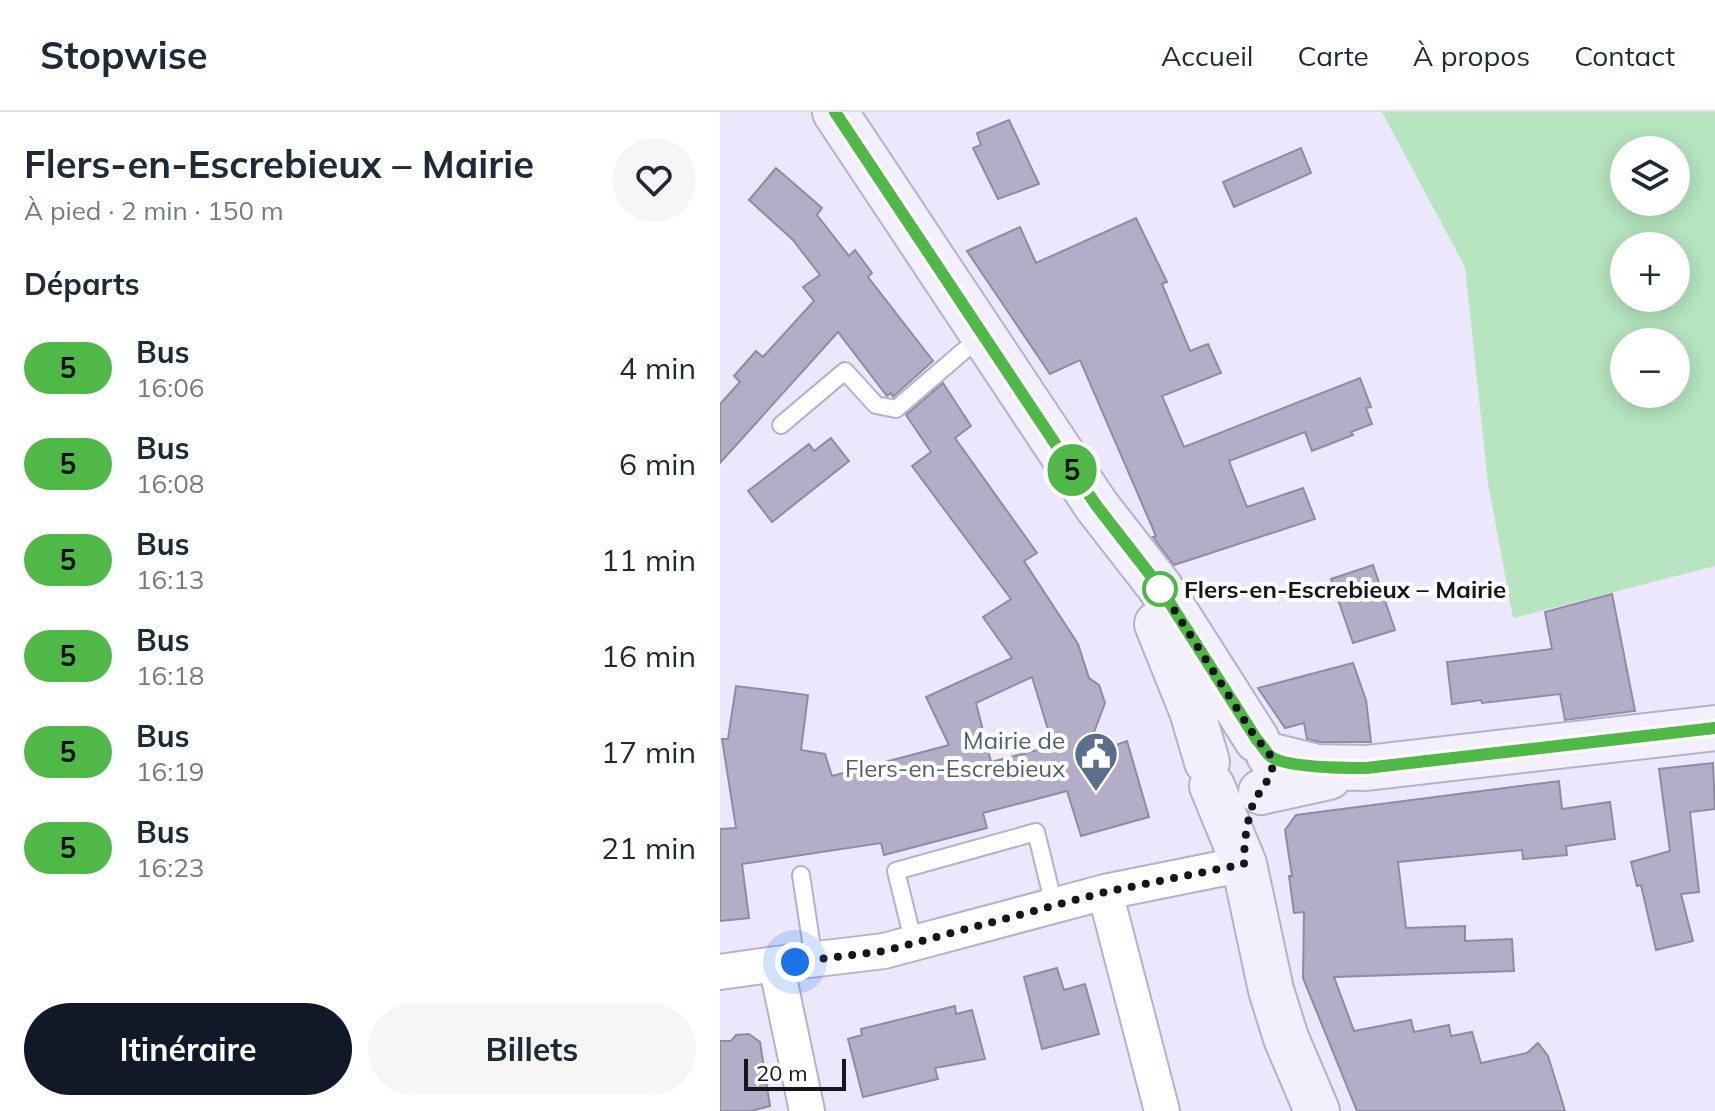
<!DOCTYPE html>
<html lang="fr">
<meta charset="utf-8">
<style>
:root{--surface:#fff;--page:#f6f6f7;--text:#1f2937;--muted:#747a83;--line:#e0e1e3;--accent:#111827}
body{margin:0;font-family:Mulish,sans-serif;background:var(--page);color:var(--text);height:100vh;display:flex;flex-direction:column;font-size:30px;white-space:nowrap}
*{box-sizing:border-box;margin:0}
p{font-size:26px;color:var(--muted)}
.icon{flex:none;width:44px;height:44px;fill:none;stroke:currentColor;stroke-width:2;stroke-linecap:round;stroke-linejoin:round}
.map{position:relative;flex:1;overflow:hidden}
.sheet{display:flex;flex-direction:column;background:var(--surface);width:720px}
.sheet>*{flex:none}
.badge{padding:0 16px;border-radius:26px;font-size:28px;line-height:52px}
.fabs{position:absolute;left:890px;top:24px;display:grid;gap:16px}
.fabs a{display:grid;place-items:center;width:80px;height:80px;border-radius:50%;background:var(--surface);box-shadow:0 4px 20px #0003;font-size:40px}
.scale{position:absolute;left:24px;bottom:20px;width:102px;box-sizing:border-box;padding-left:8px;border:4px solid #16141d;border-top:0;font-size:22px;line-height:28px;white-space:nowrap;color:#16141d;-webkit-text-stroke:6px #fff;paint-order:stroke}
.you{position:absolute;width:40px;height:40px;margin:-20px;border:6px solid #fff;border-radius:50%;background:#1a73e8;box-shadow:0 0 0 12px #1a73e833}
.map>.badge{position:absolute;translate:-50% -50%;box-shadow:0 0 0 4px #fff}
h2{padding:0 24px;font-size:30px;line-height:72px}
.round{display:grid;place-items:center;flex:none;width:84px;height:84px;border-radius:42px;background:var(--page)}
.headline{display:flex;align-items:center;justify-content:space-between;height:136px;padding:0 24px}
h1{font-size:38px;font-weight:700;line-height:60px}
.action{display:flex;gap:16px;margin-top:auto;padding:16px 24px}
.action a{flex:1;height:92px;border-radius:48px;background:var(--accent);color:#fff;font-size:32px;font-weight:700;line-height:92px;text-align:center}
.action a+a{background:var(--page);color:var(--text)}
ul{padding:0;list-style:none}
li{display:flex;align-items:center;gap:24px;height:96px;padding:0 24px}
li div{flex:1}
li b{display:block;font-size:30px}
li em{font-style:normal}
li .badge{min-width:88px;font-weight:700;text-align:center}
header{display:flex;align-items:center;gap:48px;box-sizing:border-box;height:112px;padding:0 40px;background:var(--surface);border-bottom:2px solid var(--line)}
header strong{font-size:38px}
nav{display:flex;gap:44px;margin-inline-start:auto;font-size:28px}
main{display:flex;flex:1;min-height:0}
.map>svg:first-child{display:block}
</style>
<header>
<strong>Stopwise</strong>
<nav><a>Accueil</a><a>Carte</a><a>À propos</a><a>Contact</a></nav>
</header>
<main>
<section class="sheet">
<div class="headline"><div><h1>Flers-en-Escrebieux – Mairie</h1><p>À pied · 2 min · 150 m</p></div><a class="round"><svg class="icon" aria-label="heart" viewBox="0 0 24 24"><path d="M12 20l-8-8c-3-5 5-10 8-4 3-6 11-1 8 4z"/></svg></a></div>
<h2>Départs</h2>
<ul>
<li><span class="badge" style="background:#50b847;color:#111">5</span><div><b>Bus</b><p>16:06</p></div><em>4 min</em></li>
<li><span class="badge" style="background:#50b847;color:#111">5</span><div><b>Bus</b><p>16:08</p></div><em>6 min</em></li>
<li><span class="badge" style="background:#50b847;color:#111">5</span><div><b>Bus</b><p>16:13</p></div><em>11 min</em></li>
<li><span class="badge" style="background:#50b847;color:#111">5</span><div><b>Bus</b><p>16:18</p></div><em>16 min</em></li>
<li><span class="badge" style="background:#50b847;color:#111">5</span><div><b>Bus</b><p>16:19</p></div><em>17 min</em></li>
<li><span class="badge" style="background:#50b847;color:#111">5</span><div><b>Bus</b><p>16:23</p></div><em>21 min</em></li>
</ul>
<div class="action"><a>Itinéraire</a><a>Billets</a></div>
</section>
<div class="map">
<svg width="995" height="999" viewBox="0 0 995 999">
<rect width="100%" height="100%" fill="#ece7fd"/>
<!-- green -->
<path fill="#b6e5bf" fill-rule="evenodd" d="M662,0H995V454L793,506L768,371L745,155ZM904,38H956V90H904ZM904,134H956V186H904ZM956,230V282H904V230Z"/>
<!-- building -->
<path fill="#b3adc7" stroke="#908aa3" stroke-width="2" fill-rule="evenodd" d="M289,8L319,72L278,87L253,36L261,33L257,21Z
M581,36L591,61L514,95L503,70Z
M56,56L102,96L97,103L129,144L135,138L152,161L148,165L213,249L173,285L171,281L167,284L118,220L0,351V292L20,270L14,264L36,239L43,245L94,189L83,175L100,163L73,128L29,88Z
M416,106L447,170L442,172L470,239L488,232L501,261L442,284L464,335L640,266L651,295L646,296L652,312L631,320L633,323L592,339L585,320L509,349L527,395L583,376L595,407L454,453L433,425L436,424L360,248L330,262L247,139L300,115L316,151Z
M223,271L251,314L235,326L317,441L304,449L358,532L369,566L379,573L385,591L365,644L407,629L429,705L361,724L347,679L263,701L267,716L164,743L161,731L22,752L29,806L0,809V717L16,716L2,627H8L16,574L88,583L81,638L105,642L112,664L229,633L206,585L292,546L263,505L291,487L192,354L211,340L186,303ZM312,565L333,634L271,650L256,591Z
M111,326L129,349L52,410L28,379L89,332L94,339Z
M653,453L675,518L633,531L611,467Z
M892,482L915,599L845,608L840,582L762,591L761,588L732,592L727,550L832,537L825,500Z
M633,551L646,588L651,630H600L587,627L584,611L565,616L538,576Z
M993,651L995,697L970,700L979,780L961,782L973,829L936,838L921,773L917,774L911,750L950,739L939,657Z
M839,669L842,697L890,690L895,727L846,734L847,743L803,747L802,738L678,750L686,816L745,814V829L792,827L794,859L614,865L634,919L691,908L694,920L729,913L731,924L752,920L761,951L807,941L818,931L828,944L845,999H637L583,866L584,800L574,801L569,764H572L565,718L576,703Z
M337,856L344,878L365,872L379,922L322,937L304,865Z
M235,894L236,902L252,898L265,947L215,956L218,967L143,985L128,927L142,923L141,917Z
M29,922L40,930L50,994L31,999H0V929H11L16,923Z"/>
<g fill="none" stroke-linecap="round" stroke-linejoin="round">
<!-- lane casing -->
<g stroke="#b6b0c9" stroke-width="20">
<path id="lane" d="M61,313L125,259L156,293L176,297L261,224
M81,763L94,849
M194,832L176,759L316,720L334,793"/>
</g>
<!-- street casing -->
<g stroke="#b6b0c9" stroke-width="38">
<path id="street" d="M385,780L442,999
M0,860L56,852
M87,999L56,852L164,839L385,780L524,752"/>
</g>
<!-- secondary casing -->
<g stroke="#b6b0c9" stroke-width="48">
<path id="secondary" d="M115,0L376,393L439,474L537,628
M437,512L472,599L487,650
M549,643L597,655L646,656L995,616
M492,674L524,752L551,878L566,926L597,999
M541,680L609,665"/>
</g>
<!-- lane -->
<use href="#lane" stroke="#fff" stroke-width="16"/>
<!-- street -->
<use href="#street" stroke="#fff" stroke-width="34"/>
<!-- secondary -->
<use href="#secondary" stroke="#f3effc" stroke-width="44"/>
</g>
<g fill="none" stroke-linecap="round" stroke-linejoin="round">
<!-- line casing -->
<g stroke="#fff" stroke-width="18">
<path id="line" d="M115,0L376,393L439,474L537,628C542,633 545,639 549,643C562,656 627,656 646,656L995,616"/>
</g>
<!-- line -->
<use href="#line" stroke="#50b847" stroke-width="12"/>
<!-- walk -->
<path stroke="#16141d" stroke-width="8" stroke-dasharray="0 14.4" d="M75,850L164,839L385,780L524,752C524,733 526,714 532,695C541,670 570,656 537,628L439,474L440,477"/>
</g>
<!-- icons -->
<defs>
<g id="civic-pin" transform="scale(2.3)"><path d="M0 17L-7.5 6A9.5 9.5 0 1 1 7.5 6Z" fill="#5c6f8a" stroke="#fff"/><path d="M-.6-6.5H3V-4.5H.6V-3L4-1V1h2V6H-6V1h2V-1L-.6-3ZM-1.2 2.5V6h2.4V2.5Z" fill="#fff"/></g>
</defs>
<g fill-rule="evenodd">
<use href="#civic-pin" x="376" y="642"/>
</g>
<!-- markers -->
<circle fill="#fff" stroke="#50b847" stroke-width="4" cx="440" cy="477" r="16"/>
<g text-anchor="middle" dominant-baseline="central" stroke-width="8" stroke-linejoin="round" paint-order="stroke">
<!-- stop labels -->
<g font-size="24" font-weight="bold" fill="#16141d" stroke="#fff" text-anchor="start">
<text x="464" y="477">Flers-en-Escrebieux – Mairie</text>
</g>
<!-- service labels -->
<g font-size="24" fill="#4e5e75" stroke="#fff" text-anchor="end">
<text x="345" y="628">Mairie de<tspan x="345" dy="28">Flers-en-Escrebieux</tspan></text>
</g>
</g>
</svg>
<div class="fabs">
<a><svg class="icon" aria-label="layers" viewBox="0 0 24 24"><path d="M12 4l9 5-9 5-9-5zM3 14l9 5 9-5"/></svg></a>
<a>+</a>
<a>−</a>
</div>
<div class="scale">20 m</div>
<div class="you" style="left:75px;top:850px"></div>
<b class="badge" style="left:352px;top:358px;background:#50b847;color:#111">5</b>
</div>
</main>
